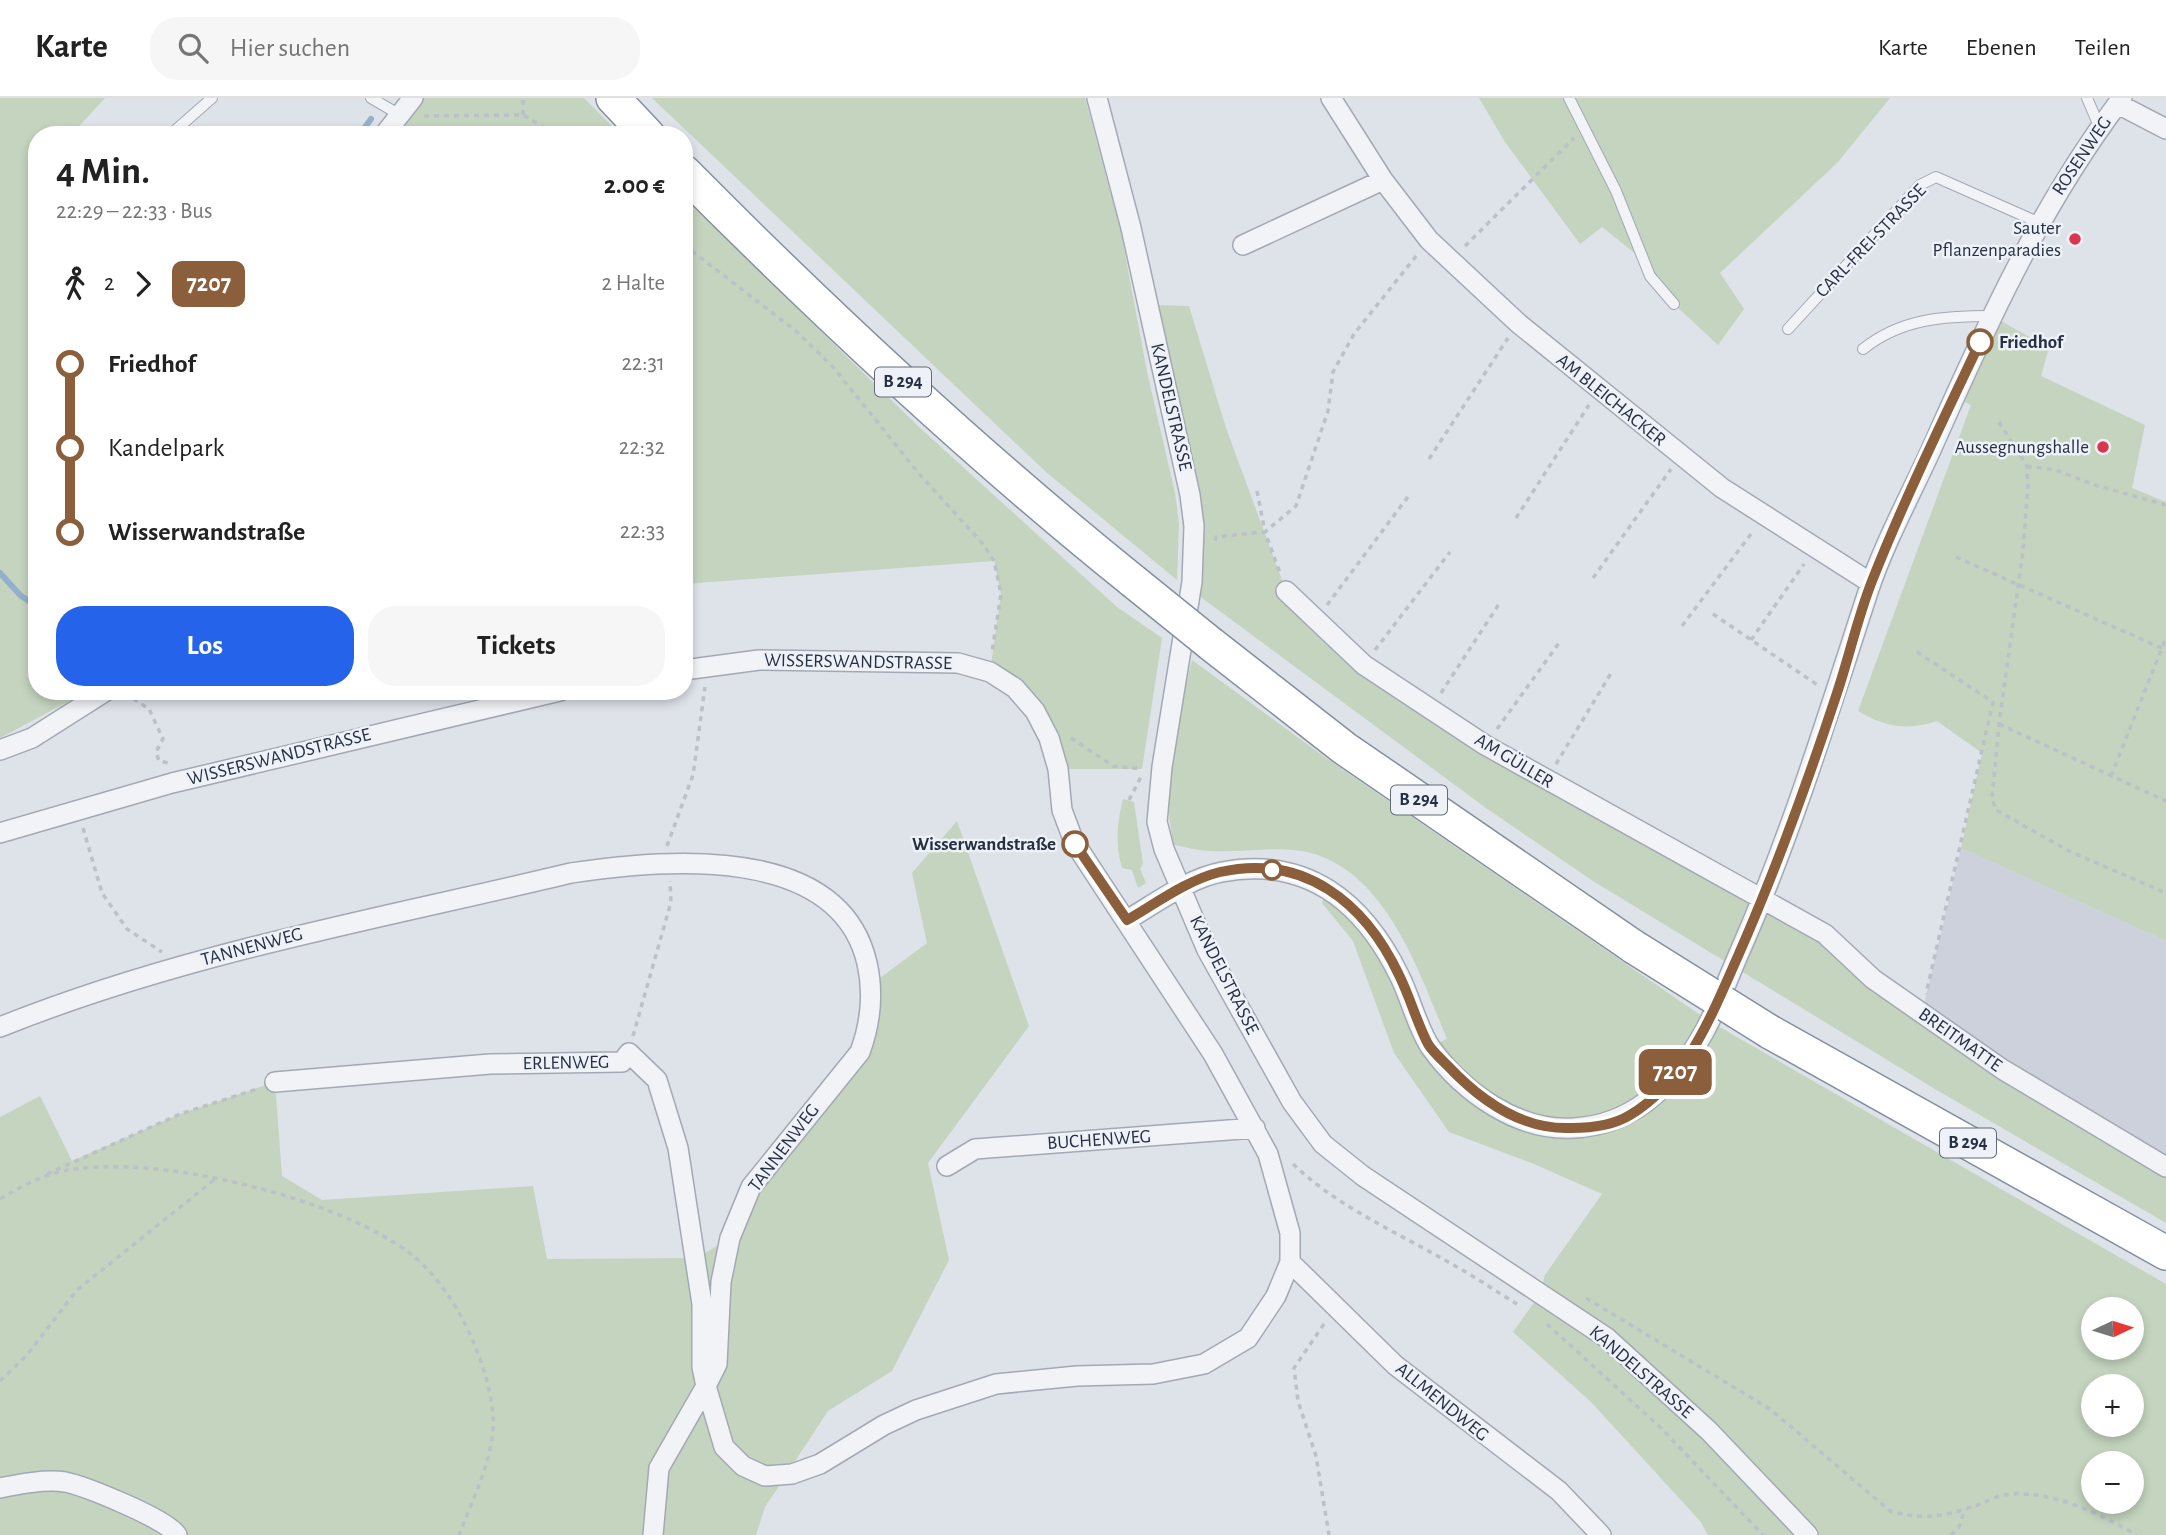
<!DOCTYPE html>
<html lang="de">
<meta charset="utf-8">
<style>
:root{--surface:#fff;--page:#f6f6f6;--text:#222;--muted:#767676;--line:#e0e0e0;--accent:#2563eb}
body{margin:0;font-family:"Alegreya Sans",sans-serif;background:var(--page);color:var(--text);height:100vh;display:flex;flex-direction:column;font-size:26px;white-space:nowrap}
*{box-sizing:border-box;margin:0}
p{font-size:23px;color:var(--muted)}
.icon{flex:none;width:38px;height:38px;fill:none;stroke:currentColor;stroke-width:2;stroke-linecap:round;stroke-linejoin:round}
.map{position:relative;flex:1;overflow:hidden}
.drawer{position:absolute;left:28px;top:28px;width:665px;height:574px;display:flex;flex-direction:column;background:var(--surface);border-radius:28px;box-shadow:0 4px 10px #0003}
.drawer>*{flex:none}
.badge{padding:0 14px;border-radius:10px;font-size:24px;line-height:46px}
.needle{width:46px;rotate:86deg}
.buttons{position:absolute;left:2081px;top:1199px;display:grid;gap:14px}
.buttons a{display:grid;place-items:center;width:63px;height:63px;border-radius:50%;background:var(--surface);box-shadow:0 4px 10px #0003;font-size:35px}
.map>.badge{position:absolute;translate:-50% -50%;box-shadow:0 0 0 4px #fff}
.legs{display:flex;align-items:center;gap:10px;height:77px;padding:0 28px;font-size:23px}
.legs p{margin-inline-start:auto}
.headline{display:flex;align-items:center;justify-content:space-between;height:119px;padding:0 28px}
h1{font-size:38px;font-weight:600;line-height:52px}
.button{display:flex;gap:14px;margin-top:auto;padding:14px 28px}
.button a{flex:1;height:80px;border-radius:28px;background:var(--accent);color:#fff;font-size:28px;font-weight:600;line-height:80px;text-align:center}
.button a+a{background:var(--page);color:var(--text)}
ul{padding:0 28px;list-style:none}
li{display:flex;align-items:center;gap:24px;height:84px;font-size:26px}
li i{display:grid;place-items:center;width:10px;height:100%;margin:0 9px;background:currentColor}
li i::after{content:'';width:18px;height:18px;margin:-9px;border:5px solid;border-radius:50%;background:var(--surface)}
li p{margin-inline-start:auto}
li:first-child i{background:linear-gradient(#0000 50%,currentColor 0)}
li:last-child i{background:linear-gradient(currentColor 50%,#0000 0)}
header{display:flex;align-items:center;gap:42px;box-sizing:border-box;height:98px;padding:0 35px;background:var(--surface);border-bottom:2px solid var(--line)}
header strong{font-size:33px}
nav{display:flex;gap:38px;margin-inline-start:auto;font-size:24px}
.search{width:490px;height:63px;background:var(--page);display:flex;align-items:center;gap:18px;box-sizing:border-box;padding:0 24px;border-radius:28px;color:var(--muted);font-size:26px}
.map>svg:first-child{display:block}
</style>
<header>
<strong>Karte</strong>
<div class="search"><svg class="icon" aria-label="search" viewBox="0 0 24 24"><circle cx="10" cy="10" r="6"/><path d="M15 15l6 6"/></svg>Hier suchen</div>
<nav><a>Karte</a><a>Ebenen</a><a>Teilen</a></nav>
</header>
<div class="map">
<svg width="2166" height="1437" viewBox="0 0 2166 1437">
<rect width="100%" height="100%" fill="#dee2e9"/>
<!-- built -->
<path fill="#ccd1dc" d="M1961,750L2166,843V1069L1922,915Z"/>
<!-- green -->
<path fill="#c4d4be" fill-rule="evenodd" d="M0,0H105L71,37H37V593H88L0,640Z
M413,0H584L621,37H384Z
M652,0H1085L1121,134L1147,274L1175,395L1179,426L1177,482L1046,374Z
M1479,0H1890L1838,64L1720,175L1744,211L1718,247L1674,206L1642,161L1602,129L1580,146L1505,44Z
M684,100L920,330L1117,509L1162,540L1142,671H1058L1049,640L990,574L1001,496L994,463L684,486Z
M1153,207L1189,208L1226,330L1286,493L1364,567L1763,801L1873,881L2166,1069V1125L1935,991L1593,783L1486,710L1198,497Z
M1992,218L2049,250L2041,278L2145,327L2132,390L2166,404V843L1961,750L1982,655L1937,623C1907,633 1885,629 1858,613L1971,307L1954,299Z
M1192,562L1326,660L1709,923L2166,1186V1437H1708L1701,1424L1591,1304L1513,1234L1540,1196L1545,1177L1602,1096L1534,1066L1449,1034L1394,955L1353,843L1322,805L1324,798C1374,836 1399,894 1429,948L1447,941C1419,874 1385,768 1302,753C1272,748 1241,755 1211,753C1199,753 1186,749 1174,747C1159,685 1177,622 1192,562ZM2093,1211H2132V1250H2093ZM2093,1288H2132V1326H2093ZM2093,1365H2132V1404H2093Z
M1123,701L1134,704L1143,766L1140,771L1146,785L1138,790L1132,772L1122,770C1115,745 1117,726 1123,701Z
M957,723L1029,928L928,1065L949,1162L892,1273L828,1313L765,1409L756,1437H0V1019L40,998L72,1063L180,1016L275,984L282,1078L322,1102L533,1088L547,1161L697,1160L730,1140L751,1089L859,954L872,886L927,845L912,775Z"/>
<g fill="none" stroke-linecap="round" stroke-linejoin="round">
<!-- stream -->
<path stroke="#95b0cd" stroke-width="6" d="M359,37L371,21
M0,475L21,498L37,508"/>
<!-- service casing -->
<g stroke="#a3a9b4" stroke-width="12">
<path id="service" d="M371,0L400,17
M1569,0L1616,93L1650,178L1674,206
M2087,0L2099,28
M170,37L212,0
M1788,231L1920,87L1936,79L2040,125
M1863,251C1902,220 1945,218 1992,218"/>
</g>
<!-- minor casing -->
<g stroke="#a3a9b4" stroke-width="22">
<path id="minor" d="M1097,0L1131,130L1190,397L1194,428L1192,484L1162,669L1157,724L1164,751L1207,852L1292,1004L1323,1046L1363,1078L1607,1240L1709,1333L1808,1437
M1331,0L1383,82L1429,142L1518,225L1722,390L1871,485
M2118,6L2166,31
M384,37L413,0
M1243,147L1383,82
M1286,493L1364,567L1485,647L1825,836L1873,881L2002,971L2166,1069
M0,652L32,640L106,593
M0,735L172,685L560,593
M1127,822C1156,805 1189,780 1222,774C1307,758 1363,804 1399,877C1410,898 1418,932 1431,950C1463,994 1518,1034 1574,1030C1634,1027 1675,986 1704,934C1718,909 1728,880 1740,853C1792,735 1829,613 1869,491C1885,444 1910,398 1931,352C1985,230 2041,106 2122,0
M0,929C184,855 379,821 571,775C663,761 839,745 867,865C874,896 871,924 860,954L751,1089L730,1140L721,1184L717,1266L706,1288L724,1349L743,1368L765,1378L792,1376L820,1366L884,1327L916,1312L996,1286L1077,1278L1153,1276L1204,1266L1248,1240L1276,1198L1290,1164V1135L1268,1056L1213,956L1074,744L1062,712L1058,671L1049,640L1035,613L1015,590L990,574L958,565L759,562L684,572
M275,984L490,966L622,964L629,955L657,982L678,1050L702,1206V1269L706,1288L659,1370L653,1437
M947,1068L975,1051L1255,1030
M1290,1164L1395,1267L1559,1393L1601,1437
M0,1390C20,1386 45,1381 65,1384C85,1388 167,1421 177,1437"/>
</g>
<!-- trunk casing -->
<g stroke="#848fa1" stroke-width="36">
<path id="trunk" d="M613,0L648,37
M684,74C826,217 975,356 1133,483
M1211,546L1344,650L1634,849
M1770,934L2166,1155"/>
</g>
<!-- path -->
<path stroke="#bcc0c8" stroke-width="3.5" stroke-dasharray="5 5" stroke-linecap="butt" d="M523,17V0
M424,18L523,17L557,37
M684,147L796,233L833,269L920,377L984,447L994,463L1001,496L992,554
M1465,148L1574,40
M1999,324L2027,368L2028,387L2023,453L1999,626L1992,700L1996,712L2069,753L2166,795
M1429,361L1508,240
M2027,368L2056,372L2095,387L2166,407
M1257,393L1265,434L1296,408L1328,313L1333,274L1354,236L1417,157
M1516,420L1589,307
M1215,443L1216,439L1265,434L1280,475
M1956,459L2166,552
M1593,480L1671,371
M1327,507L1410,396
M1713,516L1819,588
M1682,528L1754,432
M1751,542L1804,466
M1375,552L1450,454
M1917,554L1993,604L1926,896
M125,595L149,611L163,641L156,654L159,663L169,665
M1441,595L1501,503
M1999,626L2166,703
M1497,631L1559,545
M1071,640L1113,668L1142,671
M1556,666L1613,572
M2111,678L2166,540
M1129,702L1141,679
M83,730L102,795L127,831L162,854
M667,748L693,677L705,589
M633,938L671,804L670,783
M1293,1066C1340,1111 1401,1136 1457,1169C1477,1180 1497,1194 1517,1206
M47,1076L180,1016L257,991
M0,1101C21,1089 39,1078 63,1073C153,1054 340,1100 412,1157C455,1191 490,1266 493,1320C495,1359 472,1402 459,1437
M1586,1200L1770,1311L1890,1413C1920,1422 1944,1419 1974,1408C1984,1405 1994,1399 2004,1397C2049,1390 2100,1416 2137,1437
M1324,1226L1294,1270L1298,1303L1316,1358L1329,1437
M1547,1226L1661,1330L1763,1437
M0,1283L27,1257L77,1192L214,1082
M1951,1437L1959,1429L1965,1411"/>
<!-- service -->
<use href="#service" stroke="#f1f3f7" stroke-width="10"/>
<!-- minor -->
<use href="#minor" stroke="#f1f3f7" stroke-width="19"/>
<!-- trunk -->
<use href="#trunk" stroke="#fff" stroke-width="33"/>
<!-- trunk-bridge casing -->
<g stroke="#848fa1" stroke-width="36" stroke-linecap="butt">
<path id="trunk-bridge" d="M1133,483L1211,546
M1634,849L1770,934"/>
</g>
<!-- trunk-bridge -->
<use href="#trunk-bridge" stroke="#fff" stroke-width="33"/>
</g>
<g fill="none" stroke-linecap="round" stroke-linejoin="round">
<!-- line-1 casing -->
<g stroke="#fff" stroke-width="16">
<path id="line-1" d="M1075,746L1127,822C1155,806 1187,782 1220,774C1304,755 1365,805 1399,877C1410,899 1417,925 1428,946C1433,954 1442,962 1448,968C1481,1003 1522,1032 1571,1030C1590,1030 1614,1027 1630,1017C1687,983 1712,916 1738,858C1775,774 1807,686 1836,598C1849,560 1857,521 1872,483C1904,402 1943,322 1980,244"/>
</g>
<!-- line-1 -->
<use href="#line-1" stroke="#8b5e3c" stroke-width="10"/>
</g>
<!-- markers -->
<g fill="#dc354e" stroke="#eef1f7" stroke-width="2.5">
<circle cx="2075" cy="141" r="7"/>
<circle cx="2103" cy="349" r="7"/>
</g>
<g fill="#fff" stroke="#8b5e3c" stroke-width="3.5">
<circle cx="1980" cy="244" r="12"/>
<circle cx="1075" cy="746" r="12"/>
<circle cx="1272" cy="772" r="9"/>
</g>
<g text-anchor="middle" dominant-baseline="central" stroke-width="5" stroke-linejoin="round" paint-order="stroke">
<!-- shield labels -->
<g fill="#eef1f7" stroke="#616a78" stroke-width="2">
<rect x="875" y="269.5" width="56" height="29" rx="5"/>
<rect x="1391" y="687.5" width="56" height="29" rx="5"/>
<rect x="1940" y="1030.5" width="56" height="29" rx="5"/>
</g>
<g font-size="18" font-weight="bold" fill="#253042">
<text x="903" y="284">B 294</text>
<text x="1419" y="702">B 294</text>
<text x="1968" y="1045">B 294</text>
</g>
<!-- street labels -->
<g font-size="19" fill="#253042" stroke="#eef1f7">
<text transform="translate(2082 58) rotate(-56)">ROSENWEG</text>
<text transform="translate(1871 143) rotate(-46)">CARL-FREI-STRASSE</text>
<text transform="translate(1611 302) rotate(39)">AM BLEICHACKER</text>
<text transform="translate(1171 309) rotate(77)">KANDELSTRASSE</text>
<text transform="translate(858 564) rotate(1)">WISSERSWANDSTRASSE</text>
<text transform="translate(279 659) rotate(-14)">WISSERSWANDSTRASSE</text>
<text transform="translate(1514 663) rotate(31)">AM GÜLLER</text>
<text transform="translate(252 849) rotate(-15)">TANNENWEG</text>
<text transform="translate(1224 877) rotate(63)">KANDELSTRASSE</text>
<text transform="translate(1960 942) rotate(35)">BREITMATTE</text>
<text transform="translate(566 965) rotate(-1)">ERLENWEG</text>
<text transform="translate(1099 1042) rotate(-4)">BUCHENWEG</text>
<text transform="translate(784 1050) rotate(-53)">TANNENWEG</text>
<text transform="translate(1641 1274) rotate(41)">KANDELSTRASSE</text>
<text transform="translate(1442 1304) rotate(39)">ALLMENDWEG</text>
</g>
<!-- poi labels -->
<g font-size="19" fill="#253042" stroke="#eef1f7" text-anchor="end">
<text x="2061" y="130">Sauter<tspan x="2061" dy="22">Pflanzenparadies</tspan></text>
<text x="2089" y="349">Aussegnungshalle</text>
</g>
<!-- stop labels -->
<g font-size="19" font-weight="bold" fill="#253042" stroke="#eef1f7" text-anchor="start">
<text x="1999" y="244">Friedhof</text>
<text x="1056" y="746" text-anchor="end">Wisserwandstraße</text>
</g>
</g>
</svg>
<div class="buttons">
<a><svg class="needle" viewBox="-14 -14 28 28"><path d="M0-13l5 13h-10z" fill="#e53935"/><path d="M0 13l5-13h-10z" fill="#767676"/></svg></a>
<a>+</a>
<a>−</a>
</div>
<b class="badge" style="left:1675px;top:974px;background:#8b5e3c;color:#fff">7207</b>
<section class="drawer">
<div class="headline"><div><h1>4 Min.</h1><p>22:29 – 22:33 · Bus</p></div><b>2.00 €</b></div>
<div class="legs"><svg class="icon" aria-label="walk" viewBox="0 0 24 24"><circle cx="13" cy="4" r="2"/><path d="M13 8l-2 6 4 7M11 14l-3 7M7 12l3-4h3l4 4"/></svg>2<svg class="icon" aria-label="forward" viewBox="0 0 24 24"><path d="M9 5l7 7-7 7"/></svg><b class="badge" style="background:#8b5e3c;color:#fff">7207</b><p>2 Halte</p></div>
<ul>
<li><i style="color:#8b5e3c"></i><b>Friedhof</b><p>22:31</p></li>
<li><i style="color:#8b5e3c"></i><span>Kandelpark</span><p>22:32</p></li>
<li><i style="color:#8b5e3c"></i><b>Wisserwandstraße</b><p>22:33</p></li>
</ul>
<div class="button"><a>Los</a><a>Tickets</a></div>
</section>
</div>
